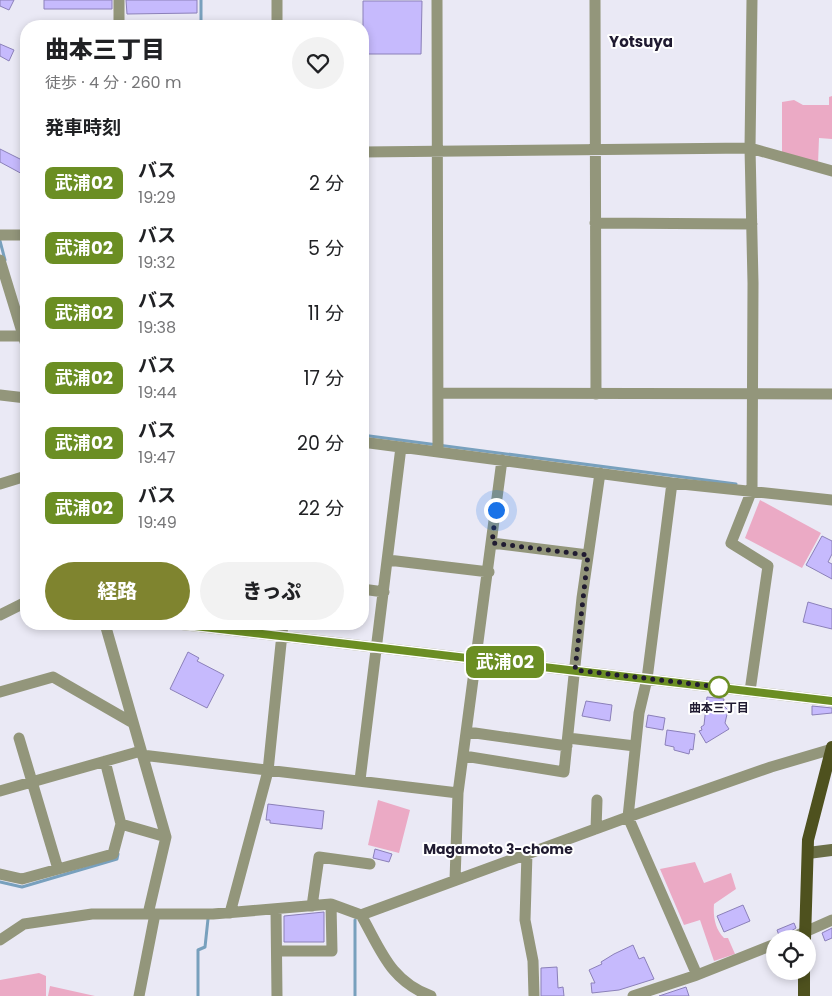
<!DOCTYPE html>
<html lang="ja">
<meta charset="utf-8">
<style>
:root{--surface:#fff;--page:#f2f2f2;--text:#202124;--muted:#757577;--accent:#7f842f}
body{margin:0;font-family:Poppins,"Noto Sans JP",sans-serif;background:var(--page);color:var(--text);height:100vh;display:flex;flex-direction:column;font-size:19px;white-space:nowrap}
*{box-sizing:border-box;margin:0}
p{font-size:16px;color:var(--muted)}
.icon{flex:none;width:28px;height:28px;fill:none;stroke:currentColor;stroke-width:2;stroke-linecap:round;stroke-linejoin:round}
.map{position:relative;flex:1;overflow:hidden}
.panel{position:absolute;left:20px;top:20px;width:349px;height:610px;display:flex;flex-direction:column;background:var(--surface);border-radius:20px;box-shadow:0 2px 8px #0003}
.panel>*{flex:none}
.badge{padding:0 10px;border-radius:8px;font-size:18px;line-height:32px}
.controls{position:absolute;left:766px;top:930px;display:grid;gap:10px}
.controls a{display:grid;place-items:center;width:50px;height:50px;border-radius:50%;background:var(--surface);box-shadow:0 2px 8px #0003;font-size:25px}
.you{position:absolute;width:25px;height:25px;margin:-12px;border:4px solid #fff;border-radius:50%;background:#1a73e8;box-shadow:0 0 0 8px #1a73e833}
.map>.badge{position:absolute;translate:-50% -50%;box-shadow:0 0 0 2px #fff}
h2{padding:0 25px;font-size:19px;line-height:45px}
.round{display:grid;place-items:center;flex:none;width:52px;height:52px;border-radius:26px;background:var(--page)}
.overview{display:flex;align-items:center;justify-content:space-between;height:85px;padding:0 25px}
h1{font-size:24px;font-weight:800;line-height:38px}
.cta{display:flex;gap:10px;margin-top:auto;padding:10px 25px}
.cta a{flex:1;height:58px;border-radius:30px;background:var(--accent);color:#fff;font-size:20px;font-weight:800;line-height:58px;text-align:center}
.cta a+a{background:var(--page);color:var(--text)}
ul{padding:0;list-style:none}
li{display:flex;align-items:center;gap:15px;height:65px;padding:0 25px}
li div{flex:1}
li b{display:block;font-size:19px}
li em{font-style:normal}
li .badge{min-width:55px;font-weight:700;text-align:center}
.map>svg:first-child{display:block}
</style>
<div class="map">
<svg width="832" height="996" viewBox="0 0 832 996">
<rect width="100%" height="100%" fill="#eae9f5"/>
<!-- green -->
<path fill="#ebaac5" d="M832,96V139L819,138L818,164L782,154V102L794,100L803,105H829V97Z
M760,500L821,533L802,568L745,538Z
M378,800L410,810L399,853L368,845Z
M695,862L704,883L731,873L736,889L714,904C713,917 715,929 724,938H728L735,954L714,961L700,920L684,925L660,869Z
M39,973L46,976V996H0V980Z
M50,986L95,996H48Z"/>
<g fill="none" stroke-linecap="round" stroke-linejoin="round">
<!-- stream -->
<path stroke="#78a0bd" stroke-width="3" d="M201,0V26
M0,241L5,260
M362,435L736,484
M0,882L22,887L117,859L118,854
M355,920V996
M198,996V950L205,947L208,919"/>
</g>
<!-- building -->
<path fill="#c6bafd" stroke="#8b80b9" d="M0,0H14L9,10L0,6Z
M44,0H112V9H44Z
M126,0H197V13L127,14Z
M363,1H422L421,54H363Z
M0,44L14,50L9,61L0,56Z
M0,149L26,162V176L0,162Z
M822,536L832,541V554L828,562L832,564V579L806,565Z
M808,602L832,609V629L803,622Z
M188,652L199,658L197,661L224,675L207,708L170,689Z
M707,697L724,699L723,705L728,710L725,723L729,729L706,743L699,731L702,730L701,727L704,725Z
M586,701L612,705L610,721L582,716Z
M812,706L832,708V713L812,715Z
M648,715L665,718L663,730L646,727Z
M667,730L695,734L693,750L690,749L689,754L674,750V747L665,745Z
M268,804L324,811L322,829L270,823V820H266Z
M375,849L392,854L389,862L373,858Z
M743,905L750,921L724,932L717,916Z
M324,912V942H284V916Z
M794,923L796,928L780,938L777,930Z
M832,928V938L825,941L822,933Z
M633,945L639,959L644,957L654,979L619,990L592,993L591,983H595L589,970L602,964L601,962L614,954Z
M557,967L558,988L563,987L564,996H541V968Z
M686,987L689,996H659Z"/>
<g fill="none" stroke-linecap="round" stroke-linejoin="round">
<!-- minor -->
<path stroke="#93967b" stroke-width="11" d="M437,0L438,450
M595,0L596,394
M119,26V0
M277,26V0
M362,152L750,148L832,171
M595,223L752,224
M0,235H26
M0,260L26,345
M0,336H24
M438,393L832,394
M0,395L26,398
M362,442L672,483L832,500
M672,483L647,679L639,713L628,817L697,975
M0,484L26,476
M492,543L588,555
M388,560L489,572
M362,589L384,592
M0,615L26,602
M105,624L166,837L148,914
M178,624L832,701
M750,691L768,566L731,543L752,490L753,283L750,148L752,0
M0,692L53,677L133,723
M468,732L567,746
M19,738L58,869
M568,738L635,746
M142,755L458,793
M464,756L564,772L582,598L600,473
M360,780L401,447
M0,791L141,751
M121,824L166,837
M596,829L597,800
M527,853L525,920L533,961L534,996
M0,874L22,879L113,854L121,824L105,761
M455,880L458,793L502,460
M312,906L319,857L370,864
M276,909L277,996
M230,913L268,771L283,624
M361,915L628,817L771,767L832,749
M789,939L832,920
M0,940L24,924L92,914H213L331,904L361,915C381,950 390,981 431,996
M277,951H332L331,904
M139,996L155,914
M633,996L697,975L775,944"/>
<!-- secondary -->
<path stroke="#6a6e46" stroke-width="12" d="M808,853L832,850"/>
<!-- primary -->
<path stroke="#4e511e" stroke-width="12" d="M805,939L808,840L832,747
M804,996V971"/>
</g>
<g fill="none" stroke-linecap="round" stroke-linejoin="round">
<!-- line casing -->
<g stroke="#fff" stroke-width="11">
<path id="line" d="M178,624L832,701"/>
</g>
<!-- line -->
<use href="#line" stroke="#6b8e23" stroke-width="8"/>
<!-- walk -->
<path stroke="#201b31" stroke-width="5" stroke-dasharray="0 9" d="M496,510L492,543L588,555L575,670L719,687"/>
</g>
<!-- markers -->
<circle fill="#fff" stroke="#6b8e23" stroke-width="2.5" cx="719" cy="687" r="10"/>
<g text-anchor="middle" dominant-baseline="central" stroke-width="4" stroke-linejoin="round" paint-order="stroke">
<!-- stop labels -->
<g font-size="12" font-weight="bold" fill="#201b31" stroke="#fff">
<text x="719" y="707">曲本三丁目</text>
</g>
<!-- neighbourhood labels -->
<g font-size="14" font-weight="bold" fill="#201b31" stroke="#fff">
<text x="498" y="849">Magamoto 3-chome</text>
</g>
<!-- quarter labels -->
<g font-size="15" font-weight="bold" fill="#201b31" stroke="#fff">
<text x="641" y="41">Yotsuya</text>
</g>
</g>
</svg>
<div class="controls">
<a><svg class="icon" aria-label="locate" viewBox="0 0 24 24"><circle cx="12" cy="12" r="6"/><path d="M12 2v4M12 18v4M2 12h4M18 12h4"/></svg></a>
</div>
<div class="you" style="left:496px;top:510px"></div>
<b class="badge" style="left:505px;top:662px;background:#6b8e23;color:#fff">武浦02</b>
<section class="panel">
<div class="overview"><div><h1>曲本三丁目</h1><p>徒歩 · 4 分 · 260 m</p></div><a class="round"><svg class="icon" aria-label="heart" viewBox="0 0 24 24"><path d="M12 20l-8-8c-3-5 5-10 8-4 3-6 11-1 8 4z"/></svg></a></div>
<h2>発車時刻</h2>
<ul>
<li><span class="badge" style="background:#6b8e23;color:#fff">武浦02</span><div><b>バス</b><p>19:29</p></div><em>2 分</em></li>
<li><span class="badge" style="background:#6b8e23;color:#fff">武浦02</span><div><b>バス</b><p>19:32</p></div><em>5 分</em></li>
<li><span class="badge" style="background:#6b8e23;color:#fff">武浦02</span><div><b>バス</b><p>19:38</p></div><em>11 分</em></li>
<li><span class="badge" style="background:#6b8e23;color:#fff">武浦02</span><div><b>バス</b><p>19:44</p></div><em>17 分</em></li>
<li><span class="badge" style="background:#6b8e23;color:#fff">武浦02</span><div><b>バス</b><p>19:47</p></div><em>20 分</em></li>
<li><span class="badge" style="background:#6b8e23;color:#fff">武浦02</span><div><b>バス</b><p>19:49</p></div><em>22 分</em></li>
</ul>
<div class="cta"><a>経路</a><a>きっぷ</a></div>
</section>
</div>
